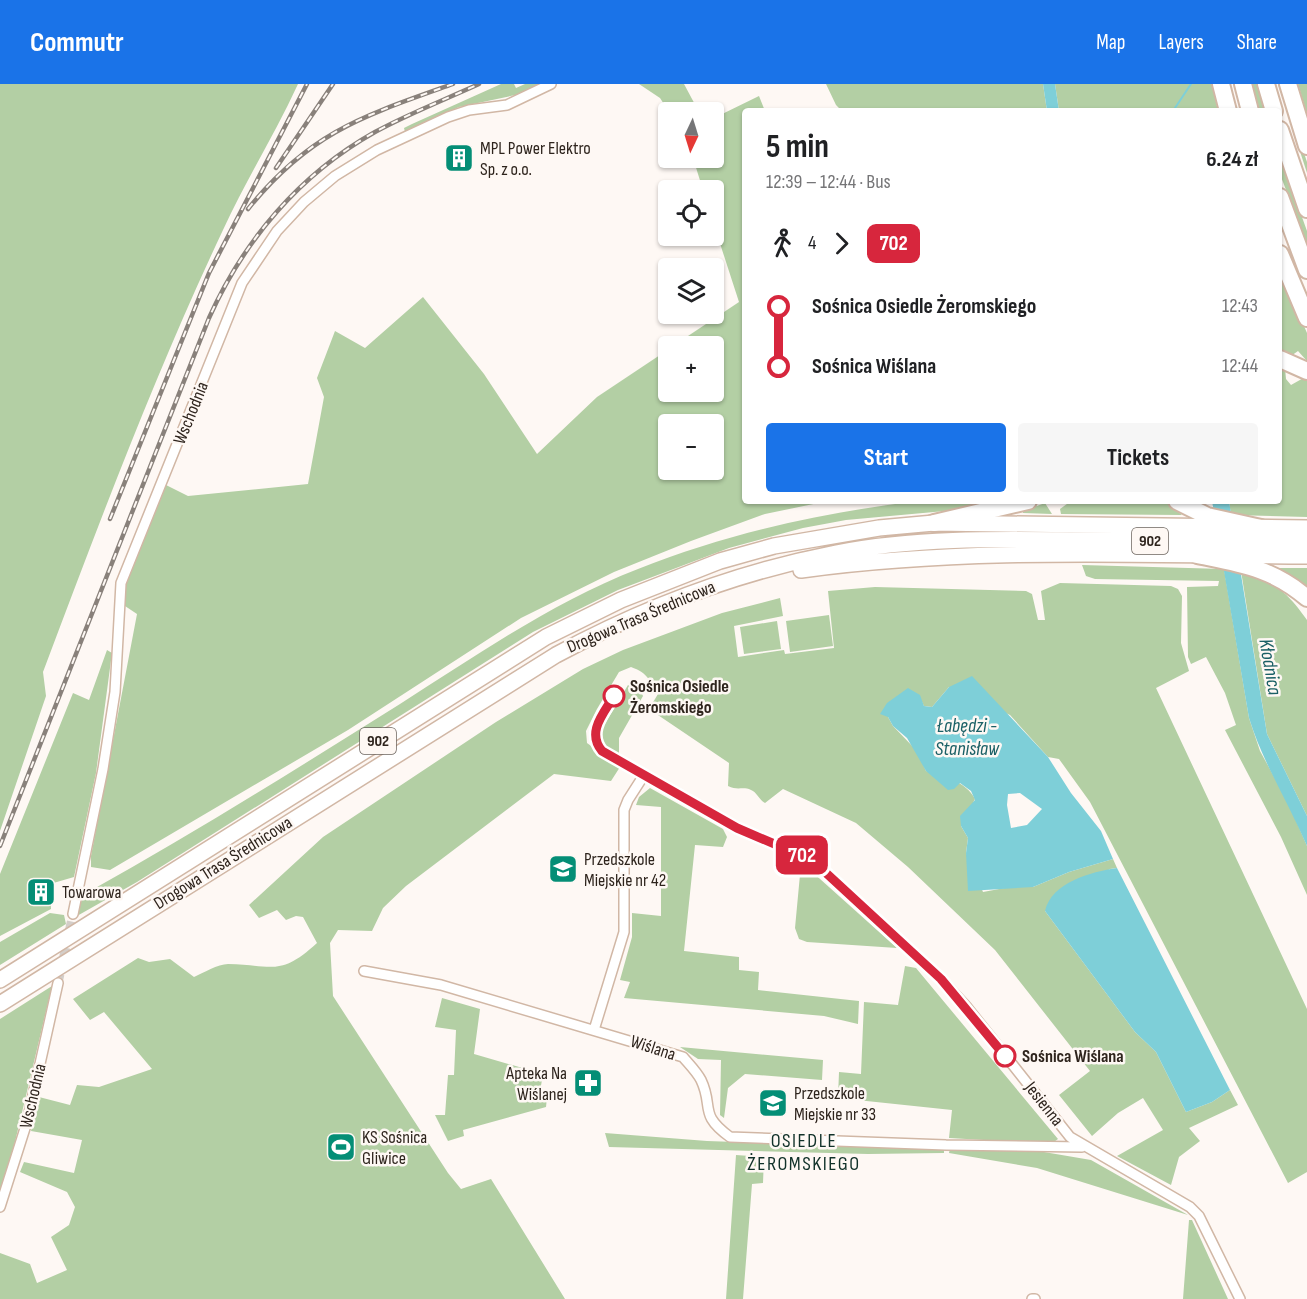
<!DOCTYPE html>
<meta charset="utf-8">
<style>
:root{--surface:#fff;--page:#f6f6f6;--text:#202124;--muted:#757577;--accent:#1a73e8}
body{margin:0;font-family:"Sofia Sans Condensed",sans-serif;background:var(--page);color:var(--text);height:100vh;display:flex;flex-direction:column;font-size:22px;white-space:nowrap}
*{box-sizing:border-box;margin:0}
p{font-size:20px;color:var(--muted)}
.icon{flex:none;width:33px;height:33px;fill:none;stroke:currentColor;stroke-width:2;stroke-linecap:round;stroke-linejoin:round}
.map{position:relative;flex:1;overflow:hidden}
.details{position:absolute;left:742px;top:24px;width:540px;height:396px;display:flex;flex-direction:column;background:var(--surface);border-radius:6px;box-shadow:0 2px 4px #0004}
.details>*{flex:none}
.badge{padding:0 12px;border-radius:9px;font-size:21px;line-height:39px}
.needle{width:39px;rotate:184deg}
.tools{position:absolute;left:658px;top:18px;display:grid;gap:12px}
.tools a{display:grid;place-items:center;width:66px;height:66px;border-radius:6px;background:var(--surface);box-shadow:0 2px 4px #0004;font-size:30px}
.map>.badge{position:absolute;translate:-50% -50%;box-shadow:0 0 0 3px #fff}
.legs{display:flex;align-items:center;gap:9px;height:66px;padding:0 24px;font-size:20px}
.legs p{margin-inline-start:auto}
.headline{display:flex;align-items:center;justify-content:space-between;height:102px;padding:0 24px}
h1{font-size:33px;font-weight:700;line-height:45px}
.cta{display:flex;gap:12px;margin-top:auto;padding:12px 24px}
.cta a{flex:1;height:69px;border-radius:6px;background:var(--accent);color:#fff;font-size:24px;font-weight:700;line-height:69px;text-align:center}
.cta a+a{background:var(--page);color:var(--text)}
ul{padding:0 24px;list-style:none}
li{display:flex;align-items:center;gap:21px;height:60px;font-size:22px}
li i{display:grid;place-items:center;width:9px;height:100%;margin:0 8px;background:currentColor}
li i::after{content:'';width:15px;height:15px;margin:-8px;border:4px solid;border-radius:50%;background:var(--surface)}
li p{margin-inline-start:auto}
li:first-child i{background:linear-gradient(#0000 50%,currentColor 0)}
li:last-child i{background:linear-gradient(currentColor 50%,#0000 0)}
header{display:flex;align-items:center;gap:36px;box-sizing:border-box;height:84px;padding:0 30px;background:var(--accent);color:#fff}
header strong{font-size:28px}
nav{display:flex;gap:33px;margin-inline-start:auto;font-size:21px}
.map>svg:first-child{display:block}
</style>
<header>
<strong>Commutr</strong>
<nav><a>Map</a><a>Layers</a><a>Share</a></nav>
</header>
<div class="map">
<svg width="1307" height="1215" viewBox="0 0 1307 1215">
<rect width="100%" height="100%" fill="#fef8f4"/>
<!-- green -->
<path fill="#b3cfa4" fill-rule="evenodd" d="M0,0H298C275,50 246,96 223,146C155,290 99,439 43,588L46,612L0,747Z
M501,0H514L516,4L525,0H540L520,10L459,23L405,48L404,44L412,40Z
M639,0H684L699,28H669L660,14Z
M826,0H1043L1047,27H842L836,21Z
M1055,0H1212L1218,27H1059Z
M1251,0H1257L1265,27H1259Z
M1278,0H1281L1307,78V89Z
M1298,0H1307V30Z
M759,12L765,27H746V417H828L765,430L691,457L614,488L521,534L348,646L110,786L91,783V772L137,530L122,520L126,497L166,401L188,412L308,400L324,313L317,294L335,247L365,264L423,213L484,290L537,370L597,313L669,265V308H714V262H673L739,218L714,141V106H703L693,74H714V34ZM669,340H714V386H669Z
M1280,72L1307,147V162L1280,90Z
M1280,187L1307,249V277L1298,267L1291,272L1280,269Z
M1280,283L1285,284L1286,295L1291,301L1307,292V433L1231,431L1229,417H1280Z
M917,417H977L978,424L846,436L803,444L729,464L618,506L533,548L137,798L77,832L82,815L90,807C196,748 298,684 400,620C477,571 553,518 638,485C728,449 821,429 917,417Z
M1071,417H1164L1182,431L1061,430L1060,425Z
M1045,419L1052,430L1023,429V427Z
M1082,481L1224,485L1249,634L1260,667L1288,718L1307,762V811L1281,753L1225,646L1236,641L1225,609L1206,573L1191,580L1188,573L1187,503L1218,502L1219,497L1095,495L1086,492Z
M1276,484H1307V506Z
M1241,487C1276,500 1285,505 1307,536V732L1267,650Z
M1060,499L1171,502L1178,505L1182,512L1181,559L1189,587L1156,604L1307,925V1088L1288,1099L1090,718L1059,675L1048,673L1010,631L949,603L932,623L924,622L921,616L888,633L893,642L917,667L926,687C944,693 966,697 975,715L961,742L968,754L966,769L983,808L1010,803H1033L1069,788L1113,775L1117,784L1110,785L1045,827L1135,948L1156,968L1186,1028L1212,1018L1230,1006L1238,1021L1189,1044L1200,1057L1179,1073L1171,1101L1117,1072L1163,1046L1143,1014L1118,1029L1092,1052L1059,1011L1090,987L995,866L908,783L856,739L783,705L765,719C759,716 757,708 751,706C743,702 738,707 728,702L729,679L649,625L658,610C649,596 648,589 631,583L619,588L597,625L586,647L587,659L620,683L611,697L554,690L406,802L383,824L372,847L338,846L330,859L333,912L448,1089L461,1105L491,1095L565,1215H0V1169L30,1180L37,1199L67,1186L51,1153L69,1141L75,1123L67,1108L20,1088L24,1078L74,1089L82,1056L31,1047L39,1013L70,1021L77,1001L99,1003L152,985L104,928L90,936L73,915L138,874L149,878L170,875L194,893C203,889 218,880 228,880C273,881 280,893 317,859L303,833L296,832L286,836L277,826L259,834L249,821L323,753L496,638L583,585L623,566L722,529L780,514L783,532L734,542L738,573L784,566L785,570L834,564L828,507L875,503L1026,507L1032,510L1038,536H1045L1041,507Z
M829,531L833,562L790,568L786,537Z
M777,537L781,565L744,570L740,543Z
M107,566L112,569L96,689L74,793L50,800L51,825L0,852V790L73,609L89,616Z
M628,601L639,603L643,612L619,654V675L603,660L600,648Z
M650,704L723,745L727,753L723,763L695,761L684,867L739,873V886L759,888L758,906L859,917L858,940L824,932L624,914L630,898L620,896L632,853V829L661,832V723L636,721L639,713Z
M801,780L810,786L897,864L807,858L799,855L795,844Z
M50,829L64,831L66,840L0,881V858Z
M905,882L916,884L1058,1055L1051,1060L949,1054L952,1026L838,1014L839,988L861,990L864,918L898,921Z
M52,902L10,1079L0,1105V935Z
M442,914L480,925L474,970L543,990L539,1013L547,1014L546,1023L463,1046L464,1052L448,1057L435,1031H445L448,991H454L456,946L435,943Z
M680,963L823,976L822,996L745,990L728,1004L724,1034L720,1031L721,976L698,975Z
M605,1049L707,1057L944,1065V1069L868,1070L609,1063Z
M950,1064L1044,1068L1091,1076L1188,1131L1037,1084L949,1069Z
M736,1071L764,1073L763,1099L752,1100L743,1215H726Z
M1189,1136H1192L1228,1215H1183Z"/>
<!-- water -->
<path fill="#7ecfd8" fill-rule="evenodd" d="M1043,0H1055L1059,27H1047Z
M1212,417H1229L1267,650L1307,732V762C1288,718 1263,679 1249,634Z
M972,592L1048,673L1071,709L1101,747L1113,775L1069,788L1033,803L968,807L966,769L968,754L961,742L960,732L975,716L971,707L960,699L954,705L948,706L926,687L907,654L893,642L888,633L880,630L887,619L908,604L920,611L924,622L932,623L949,603ZM1020,709L1042,725L1027,741L1011,744L1007,721L1008,710Z
M1117,784L1230,1006L1212,1018L1186,1028L1156,968L1135,948L1045,827C1052,798 1091,788 1117,784Z"/>
<g fill="none" stroke-linecap="round" stroke-linejoin="round">
<!-- stream -->
<path stroke="#7ecfd8" stroke-width="2" d="M1173,27L1191,0"/>
<!-- street-tunnel -->
<path stroke="#d4cec9" stroke-width="9" stroke-dasharray="9 4.5" stroke-linecap="butt" d="M58,899L73,830"/>
<!-- street casing -->
<g stroke="#d1b7a5" stroke-width="12">
<path id="street" d="M73,830L103,685L115,608L121,499L242,199L277,147L304,118L335,92L377,66L448,33L469,26L507,21L551,0
M364,887L441,901L683,973C689,980 697,988 701,996C714,1023 698,1030 730,1053L946,1061L1082,1063
M594,946L624,848V726L628,716L644,691L737,744L812,776L941,895L966,922L1070,1053L1190,1123L1199,1132L1240,1215
M0,1123L27,1038L58,899
M1032,1215H1035"/>
</g>
<!-- primary casing -->
<g stroke="#d1b7a5" stroke-width="18">
<path id="primary" d="M801,486C968,463 1138,471 1307,472
M0,896L546,553L621,516L720,477L774,462L879,444L934,439L1307,444
M0,920L556,571C643,524 738,488 836,469C913,454 993,455 1071,456C1150,457 1228,457 1307,458"/>
</g>
<!-- highway casing -->
<g stroke="#d1b7a5" stroke-width="20">
<path id="highway" d="M1221,0L1228,27
M1243,0L1250,27
M1266,0L1274,27
M1288,0L1307,62
M1280,46L1307,125
M1280,113L1307,186
M1280,170L1307,234
M1280,275L1307,287
M1177,417L1207,432L1261,444
M934,439L1028,417
M1197,471C1241,480 1272,484 1307,514"/>
</g>
<!-- street -->
<use href="#street" stroke="#fff" stroke-width="9"/>
<!-- primary -->
<use href="#primary" stroke="#fff" stroke-width="15"/>
<!-- highway -->
<use href="#highway" stroke="#fff" stroke-width="16"/>
<!-- rail casing -->
<g stroke="#89817b" stroke-width="4.5">
<path id="rail" d="M276,84L333,0
M248,125C310,48 363,32 453,0
M110,435L209,189L307,0
M0,762L209,234C244,156 300,90 375,48C408,30 444,16 479,0"/>
</g>
<!-- rail -->
<use href="#rail" stroke="#fef8f4" stroke-width="2" stroke-dasharray="7" stroke-linecap="butt"/>
</g>
<g fill="none" stroke-linecap="round" stroke-linejoin="round">
<!-- line-1 casing -->
<g stroke="#fff" stroke-width="14">
<path id="line-1" d="M614,612C604,629 586,648 602,667L737,744L812,776L941,895L1005,972"/>
</g>
<!-- line-1 -->
<use href="#line-1" stroke="#d7263d" stroke-width="9"/>
</g>
<!-- icons -->
<defs>
<g id="building-square" transform="scale(1.5)"><rect x="-9" y="-9" width="18" height="18" rx="4" fill="#048e76" stroke="#fef8f4"/><path d="M-4-6H4V6H1V3H-1V6H-4ZM-2.5-4.3h1.7v1.8h-1.7ZM.8-4.3h1.7v1.8H.8ZM-2.5-1h1.7V.8h-1.7ZM.8-1h1.7V.8H.8Z" fill="#fff"/></g>
<g id="school-square" transform="scale(1.5)"><rect x="-9" y="-9" width="18" height="18" rx="4" fill="#048e76" stroke="#fef8f4"/><path d="M0-5L7-2L0 1L-7-2ZM-4 1L0 2.5L4 1V4Q0 6-4 4Z" fill="#fff"/></g>
<g id="pharmacy-square" transform="scale(1.5)"><rect x="-9" y="-9" width="18" height="18" rx="4" fill="#048e76" stroke="#fef8f4"/><path d="M-2-6h4v4h4v4h-4v4h-4v-4h-4v-4h4Z" fill="#fff"/></g>
<g id="stadium-square" transform="scale(1.5)"><rect x="-9" y="-9" width="18" height="18" rx="4" fill="#048e76" stroke="#fef8f4"/><path d="M0-5a6.5 5 0 1 0 0 10a6.5 5 0 1 0 0-10ZM-3.5-1.8h7v3.6h-7Z" fill="#fff"/></g>
</defs>
<g fill-rule="evenodd">
<use href="#building-square" x="459" y="74"/>
<use href="#school-square" x="563" y="785"/>
<use href="#building-square" x="41" y="808"/>
<use href="#pharmacy-square" x="588" y="999"/>
<use href="#school-square" x="773" y="1019"/>
<use href="#stadium-square" x="341" y="1063"/>
</g>
<!-- markers -->
<g fill="#fff" stroke="#d7263d" stroke-width="3">
<circle cx="614" cy="612" r="10"/>
<circle cx="1005" cy="972" r="10"/>
</g>
<g text-anchor="middle" dominant-baseline="central" stroke-width="5" stroke-linejoin="round" paint-order="stroke">
<!-- shield labels -->
<g fill="#fef8f4" stroke="#6c645e" stroke-width="1.5">
<rect x="1132" y="444" width="36" height="26" rx="4.5"/>
<rect x="360" y="644" width="36" height="26" rx="4.5"/>
</g>
<g font-size="16" font-weight="bold" fill="#2e241d">
<text x="1150" y="457">902</text>
<text x="378" y="657">902</text>
</g>
<!-- poi labels -->
<g font-size="18" fill="#2e241d" stroke="#fef8f4" text-anchor="start">
<text x="480" y="64">MPL Power Elektro<tspan x="480" dy="21">Sp. z o.o.</tspan></text>
<text x="584" y="775">Przedszkole<tspan x="584" dy="21">Miejskie nr 42</tspan></text>
<text x="62" y="808">Towarowa</text>
<text x="567" y="989" text-anchor="end">Apteka Na<tspan x="567" dy="21">Wiślanej</tspan></text>
<text x="794" y="1009">Przedszkole<tspan x="794" dy="21">Miejskie nr 33</tspan></text>
<text x="362" y="1053">KS Sośnica<tspan x="362" dy="21">Gliwice</tspan></text>
</g>
<!-- street labels -->
<g font-size="18" fill="#2e241d" stroke="#fef8f4">
<text transform="translate(191 329) rotate(-68)">Wschodnia</text>
<text transform="translate(641 533) rotate(-23)">Drogowa Trasa Średnicowa</text>
<text transform="translate(223 779) rotate(-32)">Drogowa Trasa Średnicowa</text>
<text transform="translate(653 964) rotate(18)">Wiślana</text>
<text transform="translate(33 1012) rotate(-77)">Wschodnia</text>
<text transform="translate(1044 1020) rotate(52)">Jesienna</text>
</g>
<!-- stop labels -->
<g font-size="18" font-weight="bold" fill="#2e241d" stroke="#fef8f4" text-anchor="start">
<text x="630" y="602">Sośnica Osiedle<tspan x="630" dy="21">Żeromskiego</tspan></text>
<text x="1022" y="972">Sośnica Wiślana</text>
</g>
<!-- water labels -->
<g font-size="20" font-style="italic" fill="#1b6066" stroke="#fef8f4">
<text transform="translate(1270 583) rotate(80)">Kłodnica</text>
<text x="967" y="642">Łabędzi -<tspan x="967" dy="23">Stanisław</tspan></text>
</g>
<!-- neighbourhood labels -->
<g font-size="20" letter-spacing="1.5" fill="#113129" stroke="#fef8f4">
<text x="804" y="1057">OSIEDLE<tspan x="804" dy="23">ŻEROMSKIEGO</tspan></text>
</g>
</g>
</svg>
<div class="tools">
<a><svg class="needle" viewBox="-14 -14 28 28"><path d="M0-13l5 13h-10z" fill="#e53935"/><path d="M0 13l5-13h-10z" fill="#757577"/></svg></a>
<a><svg class="icon" aria-label="locate" viewBox="0 0 24 24"><circle cx="12" cy="12" r="6"/><path d="M12 2v4M12 18v4M2 12h4M18 12h4"/></svg></a>
<a><svg class="icon" aria-label="layers" viewBox="0 0 24 24"><path d="M12 4l9 5-9 5-9-5zM3 14l9 5 9-5"/></svg></a>
<a>+</a>
<a>−</a>
</div>
<b class="badge" style="left:802px;top:771px;background:#d7263d;color:#fff">702</b>
<section class="details">
<div class="headline"><div><h1>5 min</h1><p>12:39 – 12:44 · Bus</p></div><b>6.24 zł</b></div>
<div class="legs"><svg class="icon" aria-label="walk" viewBox="0 0 24 24"><circle cx="13" cy="4" r="2"/><path d="M13 8l-2 6 4 7M11 14l-3 7M7 12l3-4h3l4 4"/></svg>4<svg class="icon" aria-label="forward" viewBox="0 0 24 24"><path d="M9 5l7 7-7 7"/></svg><b class="badge" style="background:#d7263d;color:#fff">702</b></div>
<ul>
<li><i style="color:#d7263d"></i><b>Sośnica Osiedle Żeromskiego</b><p>12:43</p></li>
<li><i style="color:#d7263d"></i><b>Sośnica Wiślana</b><p>12:44</p></li>
</ul>
<div class="cta"><a>Start</a><a>Tickets</a></div>
</section>
</div>
